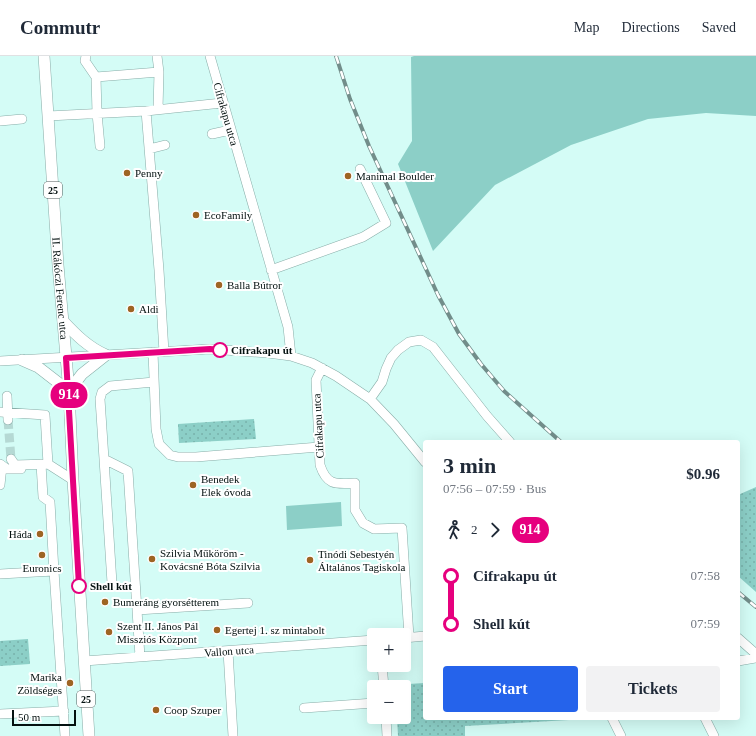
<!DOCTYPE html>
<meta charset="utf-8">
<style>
:root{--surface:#fff;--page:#f2f2f3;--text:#1f2937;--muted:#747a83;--line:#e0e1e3;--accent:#2563eb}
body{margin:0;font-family:Georgia,serif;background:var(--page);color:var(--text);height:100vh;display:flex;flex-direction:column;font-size:15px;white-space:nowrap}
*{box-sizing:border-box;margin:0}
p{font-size:13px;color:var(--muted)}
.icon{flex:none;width:22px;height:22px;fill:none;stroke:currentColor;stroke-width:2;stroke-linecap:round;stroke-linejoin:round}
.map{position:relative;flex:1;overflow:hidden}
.side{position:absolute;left:423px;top:384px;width:317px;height:280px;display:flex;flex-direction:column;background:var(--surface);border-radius:4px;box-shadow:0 4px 16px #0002}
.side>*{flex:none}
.badge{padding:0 8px;border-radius:13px;font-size:14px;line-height:26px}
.fabs{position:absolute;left:367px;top:572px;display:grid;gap:8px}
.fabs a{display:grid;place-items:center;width:44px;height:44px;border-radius:4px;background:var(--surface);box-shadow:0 4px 16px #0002;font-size:20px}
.scale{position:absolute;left:12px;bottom:10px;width:64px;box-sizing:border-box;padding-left:4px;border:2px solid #041110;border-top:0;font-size:11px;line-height:14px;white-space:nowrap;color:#041110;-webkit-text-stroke:3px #fff;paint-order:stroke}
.map>.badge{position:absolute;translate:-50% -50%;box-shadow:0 0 0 2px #fff}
.legs{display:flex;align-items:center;gap:6px;height:44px;padding:0 20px;font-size:13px}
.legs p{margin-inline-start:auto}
.summary{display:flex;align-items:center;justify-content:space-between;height:68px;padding:0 20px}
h1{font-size:22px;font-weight:700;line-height:30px}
.button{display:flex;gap:8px;margin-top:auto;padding:8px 20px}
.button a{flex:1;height:46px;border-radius:4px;background:var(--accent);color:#fff;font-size:16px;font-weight:700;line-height:46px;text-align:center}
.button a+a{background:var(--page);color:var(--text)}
ul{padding:0 20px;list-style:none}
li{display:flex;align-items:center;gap:14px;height:48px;font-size:15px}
li i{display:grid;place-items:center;width:6px;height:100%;margin:0 5px;background:currentColor}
li i::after{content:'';width:10px;height:10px;margin:-5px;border:3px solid;border-radius:50%;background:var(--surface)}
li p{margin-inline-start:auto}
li:first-child i{background:linear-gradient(#0000 50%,currentColor 0)}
li:last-child i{background:linear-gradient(currentColor 50%,#0000 0)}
header{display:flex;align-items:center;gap:24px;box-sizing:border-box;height:56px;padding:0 20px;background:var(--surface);border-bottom:1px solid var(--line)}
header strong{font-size:19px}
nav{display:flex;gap:22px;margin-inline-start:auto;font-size:14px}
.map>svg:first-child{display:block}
</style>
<header>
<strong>Commutr</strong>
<nav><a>Map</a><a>Directions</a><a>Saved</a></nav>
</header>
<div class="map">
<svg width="756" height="680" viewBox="0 0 756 680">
<defs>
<pattern id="grass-dots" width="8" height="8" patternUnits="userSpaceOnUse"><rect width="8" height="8" fill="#8ccfc7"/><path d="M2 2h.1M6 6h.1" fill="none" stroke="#77b1aa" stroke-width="1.8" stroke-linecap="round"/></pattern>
</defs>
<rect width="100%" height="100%" fill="#d4fcf6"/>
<!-- grass -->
<path fill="url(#grass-dots)" d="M254,363L256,383L179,387L178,368Z
M756,431V536L738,520V439Z
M28,583L30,608L0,610V585Z
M425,627V662H604L465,670V680H398L397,661H404V631H392L391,629Z"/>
<!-- garden -->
<path fill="#8ccfc7" d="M414,0H756V60L706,57L648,63L571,89L495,129L433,195L398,108L412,85L411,1Z
M341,446L342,470L287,474L286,450Z"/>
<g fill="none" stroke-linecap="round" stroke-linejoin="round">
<!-- minor-tunnel -->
<path stroke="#b5d9d4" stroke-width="9" stroke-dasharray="9 4.5" stroke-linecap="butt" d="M8,364L11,403"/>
<!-- minor casing -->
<g stroke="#88ada8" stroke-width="10">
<path id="minor" d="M86,0L85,5L96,21L97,57L100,90
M157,0L159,16L158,53
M210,0L288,271L291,300
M96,21L159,16
M146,55L159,214L164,296
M48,60L146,55L222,47
M0,65L22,63
M212,78L230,74
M149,93L165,89
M271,214L363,181L386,167L360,113
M153,296L156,373L159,388L170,399L178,401H196L319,391
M0,305L210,293L268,297L291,300L312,307L336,320L370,343L394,368L425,406
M322,312L316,324L320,409C327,430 336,428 355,427V454L363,467L374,473L402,472L409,581
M7,340L8,364
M370,343L382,326L386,313L391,302L398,294L409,286L421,284L433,291L487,360L510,386
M0,356L45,359L48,408
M11,403L15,409L48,408L73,424
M104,403L112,527
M0,408L7,413H21
M41,408L43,441L50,446L54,515L65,680
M0,429L2,410
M0,518L54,515
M137,554L128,415L104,403L100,343L102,336L110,330L154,326
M404,582L425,580
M738,582L756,598
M228,595L233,680
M140,601L137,554L248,547
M84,605L374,584
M738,605L756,602
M382,609L384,631
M304,652L374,647
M0,658L64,655
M386,661L387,680
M612,662L621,680
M705,662L714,680"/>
</g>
<!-- major casing -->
<g stroke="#88ada8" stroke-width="12">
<g id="major">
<path id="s1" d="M44,0L58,209L69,335L73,424L89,680"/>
<path d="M63,265C76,279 88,291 106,299L82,318L69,335"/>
<path d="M22,304L38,311L69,335"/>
</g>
</g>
<!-- minor -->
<use href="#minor" stroke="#fff" stroke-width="9"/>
<!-- major -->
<use href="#major" stroke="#fff" stroke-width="11"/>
<!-- rail casing -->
<g stroke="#728d8a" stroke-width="4">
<path id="rail" d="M336,0L350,43L369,90L438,239L459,278L481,308L504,335L561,386
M738,536L756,551"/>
</g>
<!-- rail -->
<use href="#rail" stroke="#fff" stroke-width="2.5" stroke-dasharray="8" stroke-linecap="butt"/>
</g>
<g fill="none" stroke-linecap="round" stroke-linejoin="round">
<!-- line-1 casing -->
<g stroke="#fff" stroke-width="9">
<path id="line-1" d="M79,530L66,302L210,293L220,294"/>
</g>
<!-- line-1 -->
<use href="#line-1" stroke="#e6007e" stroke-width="6"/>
</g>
<!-- markers -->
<g fill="#9e6423" stroke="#fff" stroke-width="1.5">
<circle cx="127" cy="117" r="4"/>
<circle cx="348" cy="120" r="4"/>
<circle cx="196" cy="159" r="4"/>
<circle cx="219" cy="229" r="4"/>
<circle cx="131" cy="253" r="4"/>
<circle cx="193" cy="429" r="4"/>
<circle cx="40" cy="478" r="4"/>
<circle cx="42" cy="499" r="4"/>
<circle cx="152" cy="503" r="4"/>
<circle cx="310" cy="504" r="4"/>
<circle cx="105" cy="546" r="4"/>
<circle cx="217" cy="574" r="4"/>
<circle cx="109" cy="576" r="4"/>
<circle cx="70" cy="627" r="4"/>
<circle cx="156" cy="654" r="4"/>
</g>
<g fill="#fff" stroke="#e6007e" stroke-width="2">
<circle cx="220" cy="294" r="7"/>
<circle cx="79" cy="530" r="7"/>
</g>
<g text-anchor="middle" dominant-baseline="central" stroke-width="4" stroke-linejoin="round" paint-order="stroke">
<!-- shield labels -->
<g fill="#fff" stroke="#4f5858" stroke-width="1">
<rect x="44" y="126" width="18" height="16" rx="3"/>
<rect x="77" y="635" width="18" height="16" rx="3"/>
</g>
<g font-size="10" font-weight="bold" fill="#041110">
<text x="53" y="134">25</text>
<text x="86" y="643">25</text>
</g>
<!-- street labels -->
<g font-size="11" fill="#041110" stroke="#fff">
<text transform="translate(226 58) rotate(74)">Cifrakapu utca</text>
<text stroke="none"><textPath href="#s1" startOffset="233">II. Rákóczi Ferenc utca</textPath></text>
<text transform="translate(318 370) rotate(-93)">Cifrakapu utca</text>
<text transform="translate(229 595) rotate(-4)">Vallon utca</text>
</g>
<!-- poi labels -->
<g font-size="11" fill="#041110" stroke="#fff" text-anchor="start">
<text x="135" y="117">Penny</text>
<text x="356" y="120">Manimal Boulder</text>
<text x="204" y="159">EcoFamily</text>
<text x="227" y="229">Balla Bútror</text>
<text x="139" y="253">Aldi</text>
<text x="201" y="423">Benedek<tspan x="201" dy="13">Elek óvoda</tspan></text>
<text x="32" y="478" text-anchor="end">Háda</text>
<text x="160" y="497">Szilvia Műköröm -<tspan x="160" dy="13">Kovácsné Bóta Szilvia</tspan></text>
<text x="318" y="498">Tinódi Sebestyén<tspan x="318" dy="13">Általános Tagiskola</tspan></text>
<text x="42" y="512" text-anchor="middle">Euronics</text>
<text x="113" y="546">Bumeráng gyorsétterem</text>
<text x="117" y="570">Szent II. János Pál<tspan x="117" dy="13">Missziós Központ</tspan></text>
<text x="225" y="574">Egertej 1. sz mintabolt</text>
<text x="62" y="621" text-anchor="end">Marika<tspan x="62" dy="13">Zöldséges</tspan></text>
<text x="164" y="654">Coop Szuper</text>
</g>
<!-- stop labels -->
<g font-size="11" font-weight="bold" fill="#041110" stroke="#fff" text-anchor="start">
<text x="231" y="294">Cifrakapu út</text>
<text x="90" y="530">Shell kút</text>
</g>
</g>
</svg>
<div class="fabs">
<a>+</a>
<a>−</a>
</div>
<div class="scale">50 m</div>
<b class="badge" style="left:69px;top:339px;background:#e6007e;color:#fff">914</b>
<section class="side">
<div class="summary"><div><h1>3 min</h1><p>07:56 – 07:59 · Bus</p></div><b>$0.96</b></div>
<div class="legs"><svg class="icon" aria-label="walk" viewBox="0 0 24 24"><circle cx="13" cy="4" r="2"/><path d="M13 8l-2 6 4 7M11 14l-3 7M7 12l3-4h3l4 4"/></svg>2<svg class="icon" aria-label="forward" viewBox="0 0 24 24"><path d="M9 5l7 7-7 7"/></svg><b class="badge" style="background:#e6007e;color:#fff">914</b></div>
<ul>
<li><i style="color:#e6007e"></i><b>Cifrakapu út</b><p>07:58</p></li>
<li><i style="color:#e6007e"></i><b>Shell kút</b><p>07:59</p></li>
</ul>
<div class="button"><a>Start</a><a>Tickets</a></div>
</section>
</div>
